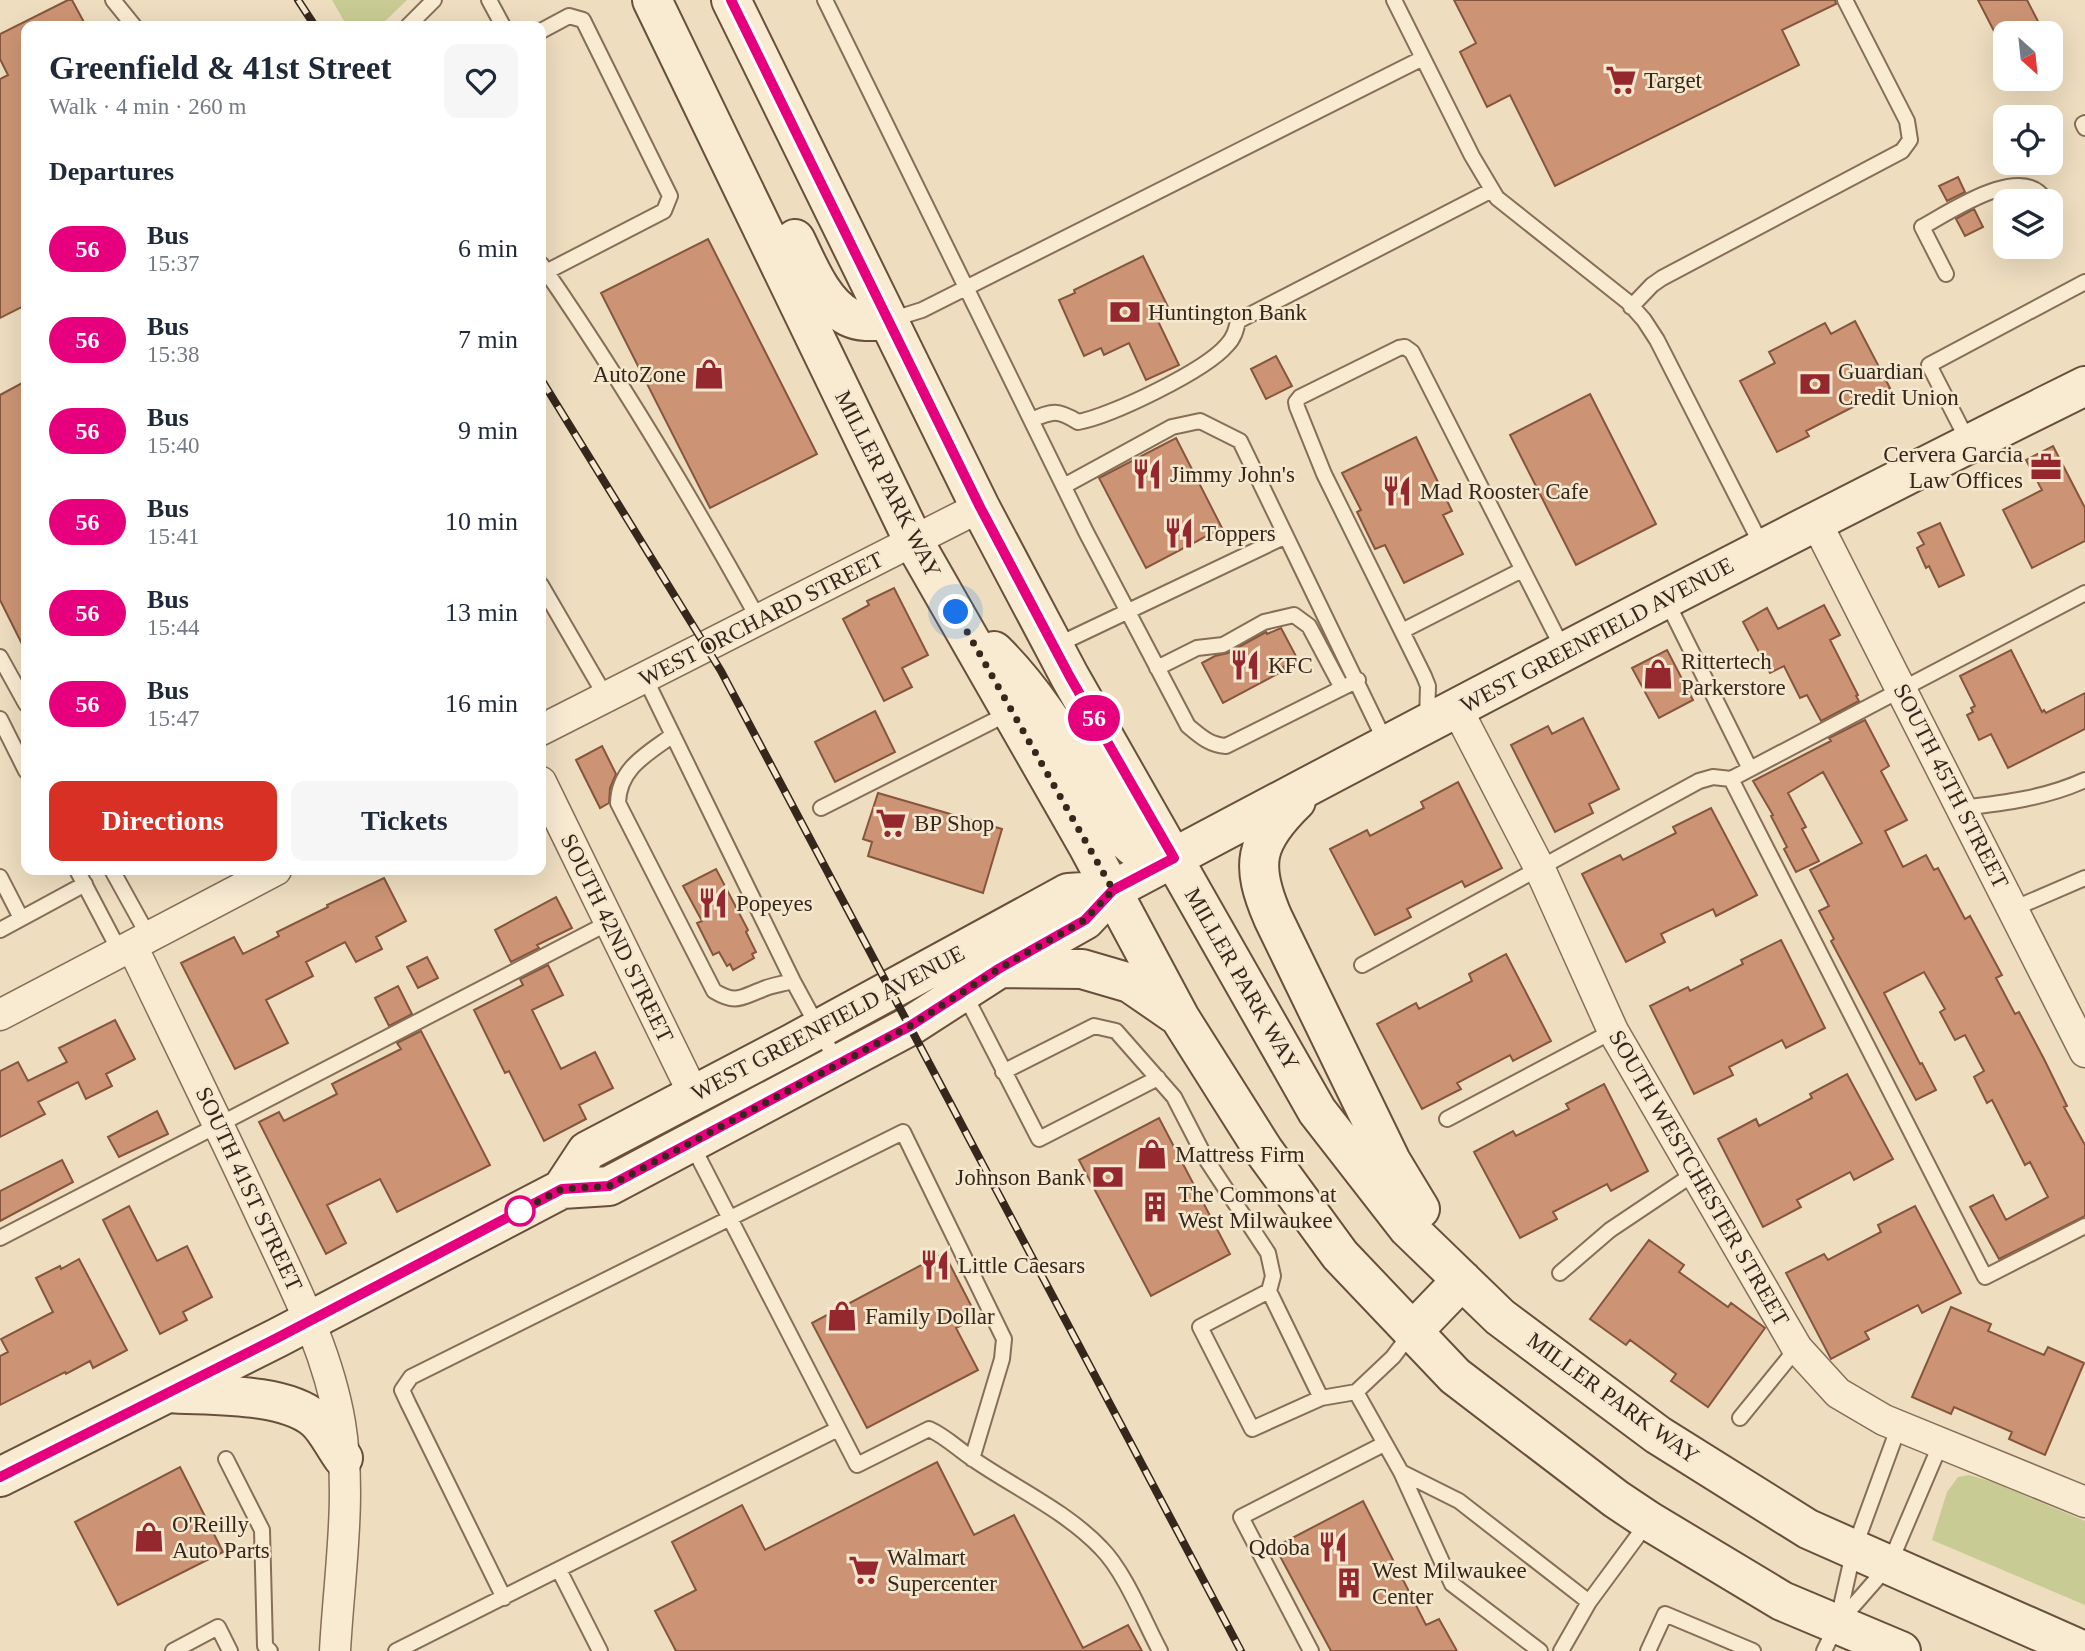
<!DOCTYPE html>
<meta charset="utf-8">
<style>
:root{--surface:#fff;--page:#f6f6f7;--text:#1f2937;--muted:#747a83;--accent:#d93025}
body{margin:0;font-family:"Times New Roman",serif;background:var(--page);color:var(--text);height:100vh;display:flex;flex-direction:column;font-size:26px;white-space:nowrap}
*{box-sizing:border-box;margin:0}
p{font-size:23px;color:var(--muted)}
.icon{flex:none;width:38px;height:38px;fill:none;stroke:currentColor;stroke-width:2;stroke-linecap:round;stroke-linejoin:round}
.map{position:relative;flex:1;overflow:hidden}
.panel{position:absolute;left:21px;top:21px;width:525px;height:854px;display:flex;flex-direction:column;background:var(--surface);border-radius:14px;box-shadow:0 7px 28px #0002}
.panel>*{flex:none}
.badge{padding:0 14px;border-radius:23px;font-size:24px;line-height:46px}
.needle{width:46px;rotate:153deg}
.tools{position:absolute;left:1993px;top:21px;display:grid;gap:14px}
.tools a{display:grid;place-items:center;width:70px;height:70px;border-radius:14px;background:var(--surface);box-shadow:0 7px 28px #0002;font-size:35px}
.you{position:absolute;width:35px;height:35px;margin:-18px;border:5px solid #fff;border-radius:50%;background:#1a73e8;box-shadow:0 0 0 10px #1a73e833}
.map>.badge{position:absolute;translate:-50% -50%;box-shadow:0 0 0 4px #fff}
h2{padding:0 28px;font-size:26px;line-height:63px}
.round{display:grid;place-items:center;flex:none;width:74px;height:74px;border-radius:14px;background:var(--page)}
.summary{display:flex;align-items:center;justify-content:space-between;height:119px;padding:0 28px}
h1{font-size:33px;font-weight:700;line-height:52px}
.cta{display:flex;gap:14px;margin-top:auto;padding:14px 28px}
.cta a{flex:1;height:80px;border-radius:14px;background:var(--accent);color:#fff;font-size:28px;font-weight:700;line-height:80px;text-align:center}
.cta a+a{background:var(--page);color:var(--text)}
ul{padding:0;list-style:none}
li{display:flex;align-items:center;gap:21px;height:91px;padding:0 28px}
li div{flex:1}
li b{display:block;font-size:26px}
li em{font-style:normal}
li .badge{min-width:77px;font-weight:700;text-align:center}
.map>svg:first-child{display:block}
</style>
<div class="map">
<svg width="2085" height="1651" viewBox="0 0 2085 1651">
<rect width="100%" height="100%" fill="#eeddbf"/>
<!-- green -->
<path fill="#c8cb93" d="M332,0H407L380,26H347Z
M1969,1475L1993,1482L2085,1521V1605L1932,1540L1947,1492L1958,1477Z"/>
<!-- building -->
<path fill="#cc9474" stroke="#85563d" stroke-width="2" d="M68,0H72L86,26H26V305L0,318V79L8,75L0,59V34Z
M1454,0H1835L1836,4L1782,30L1799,65L1555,186L1510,95L1487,107L1460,52L1476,43Z
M1978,0H2027L2044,33H1995Z
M1958,177L1965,192L1947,201L1939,186Z
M1974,209L1983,227L1965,236L1956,219Z
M708,239L817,454L710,508L601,293Z
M1143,256L1171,313L1157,319L1179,365L1146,380L1129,343L1104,355L1101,348L1084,356L1059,300L1075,293L1074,290Z
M1855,321L1890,388L1806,431L1809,436L1777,452L1740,381L1775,363L1769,352L1825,323L1831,334Z
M1276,356L1292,386L1266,399L1251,369Z
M26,381V652L0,600V395Z
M1590,394L1656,524L1576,565L1510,435Z
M1416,437L1452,511L1443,515L1463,554L1404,583L1385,545L1375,549L1357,512L1361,510L1342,473Z
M1176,438L1222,528L1146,568L1099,478Z
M2053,446L2085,508V541L2032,568L2003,510L2042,490L2026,460Z
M1940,523L1964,575L1939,587L1929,566L1926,568L1917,548L1924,544L1918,533Z
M894,588L928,655L902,668L912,687L884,701L843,619L869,605L867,601Z
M1824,605L1840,635L1830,640L1858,695L1856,696L1859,701L1821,721L1807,695L1800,698L1784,666L1770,673L1743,622L1767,608L1778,629Z
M1281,628L1298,660L1283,667L1285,670L1223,703L1202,663L1215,656L1228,653L1266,632L1267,634Z
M1667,650L1693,700L1659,718L1632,668Z
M2011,650L2042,712L2044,710L2046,713L2085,693V729L2008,768L1991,734L1979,740L1967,715L1973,712L1971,708L1975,706L1960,676Z
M875,711L895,752L835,782L815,742Z
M1583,718L1619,789L1589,804L1593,813L1555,832L1511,745L1548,726L1552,734Z
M1865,720L1889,766L1881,771L1907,820L1885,831L1903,867L1926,855L1934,870L1938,868L1965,919L1970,916L2002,975L1996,978L2015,1014L2019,1012L2044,1059L2067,1106L2064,1107L2085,1145V1216L1999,1259L1970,1207L1993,1195L2006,1220L2048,1197L2030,1162L2025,1165L1992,1100L1987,1103L1974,1077L1984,1071L1965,1035L1955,1040L1940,1012L1945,1009L1924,972L1884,993L1920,1064L1922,1063L1936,1090L1916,1100L1831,941L1834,939L1819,911L1829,906L1810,870L1862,843L1823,772L1788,793L1806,827L1802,829L1819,861L1796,872L1784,849L1787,847L1771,816L1773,815L1753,781L1831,741L1829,738Z
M602,746L616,774L610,788L609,803L600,808L576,760Z
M1458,782L1502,868L1465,887L1462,881L1407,909L1411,917L1375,935L1330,849L1367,830L1370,836L1424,808L1421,802Z
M878,793L1002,829L983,893L868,856L872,842L863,839Z
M1711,808L1757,895L1716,916L1713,909L1661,934L1665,942L1626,962L1582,874L1620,855L1623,860L1676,833L1673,827Z
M716,869L748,930L746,932L756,952L752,954L754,958L733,970L730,964L727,966L719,952L713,955L697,923L702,921L683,886Z
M384,878L406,921L376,937L382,949L356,962L345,942L306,962L313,976L266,1000L288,1043L235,1069L181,963L234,937L243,954L279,936L277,932L328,907L327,905Z
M556,897L572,928L537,945L539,948L511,962L495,930Z
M1781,940L1825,1028L1786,1048L1782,1040L1729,1067L1733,1075L1694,1094L1650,1006L1688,987L1690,991L1743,964L1741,960Z
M1506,954L1551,1041L1513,1061L1510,1055L1457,1083L1461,1089L1422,1109L1377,1024L1416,1003L1419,1009L1472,981L1469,974Z
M427,957L438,978L418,988L407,967Z
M548,965L563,995L532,1010L561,1069L595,1052L613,1088L579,1105L586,1119L544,1141L509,1071L505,1073L474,1010L523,985L520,979Z
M398,986L412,1014L389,1026L375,998Z
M115,1020L135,1059L106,1074L112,1086L86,1099L78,1082L38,1102L45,1114L0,1137V1071L18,1062L28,1081L67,1062L59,1048Z
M421,1031L490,1165L397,1212L380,1179L327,1205L346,1243L326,1254L259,1122L279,1112L284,1121L337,1094L332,1084L401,1049L397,1043Z
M1847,1074L1893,1159L1854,1180L1850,1172L1797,1200L1801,1207L1763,1227L1718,1139L1756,1119L1759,1126L1812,1098L1810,1094Z
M1604,1084L1648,1171L1611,1191L1607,1184L1553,1212L1557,1219L1520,1238L1474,1152L1513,1131L1516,1136L1569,1109L1566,1104Z
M157,1111L168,1134L119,1157L108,1137Z
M1159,1118L1230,1254L1151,1296L1079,1160Z
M62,1160L73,1182L0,1221V1191Z
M129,1206L157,1261L187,1246L212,1297L183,1312L187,1320L160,1334L103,1220Z
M1915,1206L1961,1293L1922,1313L1918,1305L1865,1332L1869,1339L1831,1359L1786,1273L1824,1254L1828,1260L1881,1232L1878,1225Z
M1649,1240L1684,1265L1679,1272L1728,1307L1731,1303L1765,1328L1708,1407L1671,1381L1676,1374L1630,1340L1626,1345L1590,1319Z
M944,1253L977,1317L956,1328L978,1370L867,1428L812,1323Z
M79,1259L127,1350L93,1368L90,1361L66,1374L65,1372L0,1405V1356L8,1352L1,1339L53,1312L36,1278L60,1266L61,1269Z
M1951,1307L1991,1324L1988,1331L2044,1355L2048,1347L2084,1363L2045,1455L2009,1439L2012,1432L1954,1407L1951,1414L1912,1397Z
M937,1462L974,1535L1014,1515L1083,1648L1128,1625L1142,1651H676L655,1611L696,1590L672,1542L742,1505L765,1550Z
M180,1467L223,1552L118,1605L75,1522Z
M1363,1501L1426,1625L1439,1619L1457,1651H1331L1275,1547Z"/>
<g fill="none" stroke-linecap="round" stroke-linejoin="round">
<!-- service casing -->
<g stroke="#866e57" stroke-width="18">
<path id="service" d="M113,0L134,26
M489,0L503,26
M825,0L1086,532L1188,726C1201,737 1210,745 1226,746L1358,680
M1394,0L1472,156L1497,198L1628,302L1644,320L1657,340L1762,546
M408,26L434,0
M541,31L569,16L583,20L670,196L664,211L546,272
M2085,123L2083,124L2085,128
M2051,211L2054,216
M541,264C620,378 692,499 759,620
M1946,274L1922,227C1950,212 2023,161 2046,201
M1631,307L1652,285L1662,278L1902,151L1910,140L1907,121L1845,0
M890,320L922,310L1423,58
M1031,420C1053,411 1057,409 1078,422C1111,416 1205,371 1227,345C1234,338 1236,330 1238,321L1492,190
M1969,443L1929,365L2085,282
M1064,486L1172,427L1200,421L1240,441L1387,745
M541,585L606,697
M2085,593L1731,779L1985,1277L2085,1226
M1666,600L1750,769
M1402,631L1522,570
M1055,646L1286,536
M0,657L26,704
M1157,668L1197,648L1223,645L1264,622L1294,615L1309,626L1342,688
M645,678L793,981L838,1064
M0,719L26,771
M1427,720L1428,686L1424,676L1324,474L1297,407L1296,402L1300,397L1399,348L1405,347L1412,352L1563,649
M673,735C647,754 619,768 618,803L714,991C736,1004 740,998 761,990C771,985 783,984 793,981
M821,808L1009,713
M1962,808C2004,803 2046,798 2085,780
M77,870L120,952
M112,870L149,937
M0,877L21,918
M2013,909L2085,878
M0,930L85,884
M1362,965L1699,781L1713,777L1731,779
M964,993L1039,1139L1158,1078
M1003,1072L1094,1026L1116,1031L1174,1097L1206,1159L1268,1253L1273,1276L1269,1291
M1447,1119L1613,1031
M691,1143L857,1465L929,1429C945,1436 958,1449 973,1459C1015,1488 1066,1511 1101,1548C1125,1572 1144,1621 1160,1651
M0,1238L610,922
M1560,1273L1610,1230L1695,1173
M1411,1333L1393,1357L1356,1392L1401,1472L1459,1501L1589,1602L1648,1522
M1321,1398L1269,1291L1200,1327L1252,1429L1321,1398L1356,1392
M1740,1418L1797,1348
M226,1459L262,1530L265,1646L270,1651
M1401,1472L1452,1584L1540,1651
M559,1570L600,1651
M504,1598L408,1403L402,1390L411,1377L903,1132L1004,1339L1002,1359L972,1459
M1839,1622L1889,1565L1941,1443
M173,1651L218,1627L230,1651
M396,1651L838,1429
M1311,1651L1241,1517L1384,1444
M1561,1651L1589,1602
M1648,1651L1665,1614L1753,1651
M1824,1651L1837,1624L1854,1549L1899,1426"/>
</g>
<!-- minor casing -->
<g stroke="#866e57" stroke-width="33">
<path id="minor" d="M1815,520L2085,1052
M1457,709L1539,867L1613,1031L1797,1348L1838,1393L1884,1420L2085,1502
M541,730L980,507
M541,782L694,1095
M132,946C176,1038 222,1131 265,1224C295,1288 328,1352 340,1423C352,1497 339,1576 335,1651
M0,1015L276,870"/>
</g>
<!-- secondary casing -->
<g stroke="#684f3b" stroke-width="42">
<path id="secondary" d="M652,0L914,542L1088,846L1180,1018L1264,1151L1340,1255L1455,1376L1616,1499L1649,1521L1782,1601L1901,1651
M731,0L980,507L1070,677L1317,1111L1408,1228L1500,1317L1658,1435L1808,1529L2084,1651
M795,239C808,265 822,303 849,317C861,323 875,321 888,320
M994,651C1050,706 1083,777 1127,841C1142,856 1153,858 1173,858
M1296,801C1254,842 1250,865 1273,918L1391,1161L1420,1209
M1002,968L1082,969L1130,983L1175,1014
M562,1189L587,1151L793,1043L1068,893L1113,890
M1412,1332L1462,1280
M168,1393C210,1396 282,1392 315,1419C326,1428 334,1446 343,1458
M0,1477L277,1338L562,1189L609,1186L910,1026L1000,968L1085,920L1113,890C1435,718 1758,548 2085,386"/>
</g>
<!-- service -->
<use href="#service" stroke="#f9ebd2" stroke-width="14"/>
<!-- minor -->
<use href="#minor" stroke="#f9ebd2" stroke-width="30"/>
<!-- secondary -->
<use href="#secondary" stroke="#f9ebd2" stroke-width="38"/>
<!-- rail casing -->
<g stroke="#36271c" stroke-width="8">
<path id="rail" d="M298,0L315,26
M541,379L721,671L1241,1651"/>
</g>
<!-- rail -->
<use href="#rail" stroke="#f5e8ce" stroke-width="5" stroke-dasharray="16" stroke-linecap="butt"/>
</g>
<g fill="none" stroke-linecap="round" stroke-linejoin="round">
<!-- line casing -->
<g stroke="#fff" stroke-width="16">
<path id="line" d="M0,1477L277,1338L562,1189L609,1186L910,1026L1000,968L1085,920L1113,890L1174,858L1070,677L980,507L731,0"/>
</g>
<!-- line -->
<use href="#line" stroke="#e6007e" stroke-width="10"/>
<!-- walk -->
<path stroke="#36271c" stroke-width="7" stroke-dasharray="0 12.6" d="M520,1211L512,1215L562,1189L609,1186L910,1026L1000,968L1085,920L1113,890L956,612"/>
</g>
<!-- icons -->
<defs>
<g id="supermarket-bare" transform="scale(2.415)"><path d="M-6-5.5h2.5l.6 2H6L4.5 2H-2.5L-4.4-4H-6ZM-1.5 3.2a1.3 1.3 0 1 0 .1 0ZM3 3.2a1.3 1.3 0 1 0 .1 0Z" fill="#95272e" stroke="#f5e8ce" stroke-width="2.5" paint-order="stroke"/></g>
<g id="bank-bare" transform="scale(2.415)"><path d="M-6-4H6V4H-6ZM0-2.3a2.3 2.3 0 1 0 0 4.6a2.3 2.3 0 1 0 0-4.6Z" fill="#95272e" stroke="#f5e8ce" stroke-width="2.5" paint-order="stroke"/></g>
<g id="shop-bare" transform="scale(2.415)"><path d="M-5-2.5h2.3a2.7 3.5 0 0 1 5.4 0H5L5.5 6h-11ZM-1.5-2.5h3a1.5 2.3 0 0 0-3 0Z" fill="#95272e" stroke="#f5e8ce" stroke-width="2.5" paint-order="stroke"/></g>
<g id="office-bare" transform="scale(2.415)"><path d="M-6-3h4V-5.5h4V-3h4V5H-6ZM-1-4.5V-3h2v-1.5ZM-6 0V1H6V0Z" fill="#95272e" stroke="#f5e8ce" stroke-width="2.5" paint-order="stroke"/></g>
<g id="restaurant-bare" transform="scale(2.415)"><path d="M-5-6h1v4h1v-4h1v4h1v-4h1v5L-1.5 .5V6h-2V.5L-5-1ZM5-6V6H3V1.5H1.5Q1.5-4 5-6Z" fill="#95272e" stroke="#f5e8ce" stroke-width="2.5" paint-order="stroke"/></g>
<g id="building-bare" transform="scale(2.415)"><path d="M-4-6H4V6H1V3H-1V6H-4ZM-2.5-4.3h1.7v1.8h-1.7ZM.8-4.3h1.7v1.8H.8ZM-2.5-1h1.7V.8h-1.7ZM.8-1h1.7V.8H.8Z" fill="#95272e" stroke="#f5e8ce" stroke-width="2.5" paint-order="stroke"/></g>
</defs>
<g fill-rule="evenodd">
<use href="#supermarket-bare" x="1621" y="80"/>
<use href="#bank-bare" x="1125" y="312"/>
<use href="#shop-bare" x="709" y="374"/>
<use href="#bank-bare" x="1815" y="384"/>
<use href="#office-bare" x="2046" y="467"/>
<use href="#restaurant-bare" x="1147" y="474"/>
<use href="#restaurant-bare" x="1397" y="491"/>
<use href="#restaurant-bare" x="1179" y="533"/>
<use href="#restaurant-bare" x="1245" y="665"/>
<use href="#shop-bare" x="1658" y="674"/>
<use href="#supermarket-bare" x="891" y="823"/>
<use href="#restaurant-bare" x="713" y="903"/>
<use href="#shop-bare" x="1152" y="1154"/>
<use href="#bank-bare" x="1108" y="1177"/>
<use href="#building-bare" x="1155" y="1207"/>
<use href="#restaurant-bare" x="935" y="1265"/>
<use href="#shop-bare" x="842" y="1316"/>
<use href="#shop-bare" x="149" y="1537"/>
<use href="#restaurant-bare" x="1333" y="1547"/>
<use href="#supermarket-bare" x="864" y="1570"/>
<use href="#building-bare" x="1349" y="1583"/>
</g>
<!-- markers -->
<circle fill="#fff" stroke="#e6007e" stroke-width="3.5" cx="520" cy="1211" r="14"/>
<g text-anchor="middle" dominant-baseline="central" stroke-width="5" stroke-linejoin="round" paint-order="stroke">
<!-- poi labels -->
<g font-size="23" fill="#36271c" stroke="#f5e8ce" text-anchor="start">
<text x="1644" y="80">Target</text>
<text x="1148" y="312">Huntington Bank</text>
<text x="1838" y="371">Guardian<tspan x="1838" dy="26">Credit Union</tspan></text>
<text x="686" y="374" text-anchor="end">AutoZone</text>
<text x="2023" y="454" text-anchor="end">Cervera Garcia<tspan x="2023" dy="26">Law Offices</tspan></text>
<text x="1170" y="474">Jimmy John's</text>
<text x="1420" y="491">Mad Rooster Cafe</text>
<text x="1202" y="533">Toppers</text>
<text x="1681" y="661">Rittertech<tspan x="1681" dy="26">Parkerstore</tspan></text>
<text x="1268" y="665">KFC</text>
<text x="914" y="823">BP Shop</text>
<text x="736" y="903">Popeyes</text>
<text x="1175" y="1154">Mattress Firm</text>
<text x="1085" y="1177" text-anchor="end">Johnson Bank</text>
<text x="1178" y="1194">The Commons at<tspan x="1178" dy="26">West Milwaukee</tspan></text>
<text x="958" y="1265">Little Caesars</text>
<text x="865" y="1316">Family Dollar</text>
<text x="172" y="1524">O'Reilly<tspan x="172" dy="26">Auto Parts</tspan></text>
<text x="1310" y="1547" text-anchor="end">Qdoba</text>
<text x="887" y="1557">Walmart<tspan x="887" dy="26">Supercenter</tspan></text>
<text x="1372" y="1570">West Milwaukee<tspan x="1372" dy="26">Center</tspan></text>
</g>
<!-- street labels -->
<g font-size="23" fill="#36271c" stroke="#f5e8ce">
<text transform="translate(888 484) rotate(63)">MILLER PARK WAY</text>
<text transform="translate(761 619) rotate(-27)">WEST ORCHARD STREET</text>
<text transform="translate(1597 635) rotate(-28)">WEST GREENFIELD AVENUE</text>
<text transform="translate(1951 786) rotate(63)">SOUTH 45TH STREET</text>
<text transform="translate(617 938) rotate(64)">SOUTH 42ND STREET</text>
<text transform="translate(1242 979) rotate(60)">MILLER PARK WAY</text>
<text transform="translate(828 1023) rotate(-28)">WEST GREENFIELD AVENUE</text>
<text transform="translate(1699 1178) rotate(60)">SOUTH WESTCHESTER STREET</text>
<text transform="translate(249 1189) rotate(65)">SOUTH 41ST STREET</text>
<text transform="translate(1613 1398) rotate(36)">MILLER PARK WAY</text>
</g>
</g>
</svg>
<div class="tools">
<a><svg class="needle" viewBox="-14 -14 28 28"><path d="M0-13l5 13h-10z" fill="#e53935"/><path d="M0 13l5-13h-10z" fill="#747a83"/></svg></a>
<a><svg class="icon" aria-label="locate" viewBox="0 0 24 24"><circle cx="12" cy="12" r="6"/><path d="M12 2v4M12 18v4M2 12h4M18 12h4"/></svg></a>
<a><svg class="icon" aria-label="layers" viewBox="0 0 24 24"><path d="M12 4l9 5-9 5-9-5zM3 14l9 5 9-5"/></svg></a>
</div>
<div class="you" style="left:956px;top:612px"></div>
<b class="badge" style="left:1094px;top:718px;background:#e6007e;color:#fff">56</b>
<section class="panel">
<div class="summary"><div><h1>Greenfield &amp; 41st Street</h1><p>Walk · 4 min · 260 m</p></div><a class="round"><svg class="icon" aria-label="heart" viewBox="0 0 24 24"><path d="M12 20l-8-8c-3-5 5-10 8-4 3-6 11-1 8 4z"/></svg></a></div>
<h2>Departures</h2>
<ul>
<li><span class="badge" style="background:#e6007e;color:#fff">56</span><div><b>Bus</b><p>15:37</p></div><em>6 min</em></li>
<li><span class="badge" style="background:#e6007e;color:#fff">56</span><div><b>Bus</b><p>15:38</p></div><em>7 min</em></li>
<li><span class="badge" style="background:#e6007e;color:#fff">56</span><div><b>Bus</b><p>15:40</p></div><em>9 min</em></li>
<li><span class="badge" style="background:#e6007e;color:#fff">56</span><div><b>Bus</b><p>15:41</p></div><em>10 min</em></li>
<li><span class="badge" style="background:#e6007e;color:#fff">56</span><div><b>Bus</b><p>15:44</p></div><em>13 min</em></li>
<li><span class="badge" style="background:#e6007e;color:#fff">56</span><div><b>Bus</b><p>15:47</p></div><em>16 min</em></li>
</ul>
<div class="cta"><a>Directions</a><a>Tickets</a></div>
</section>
</div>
